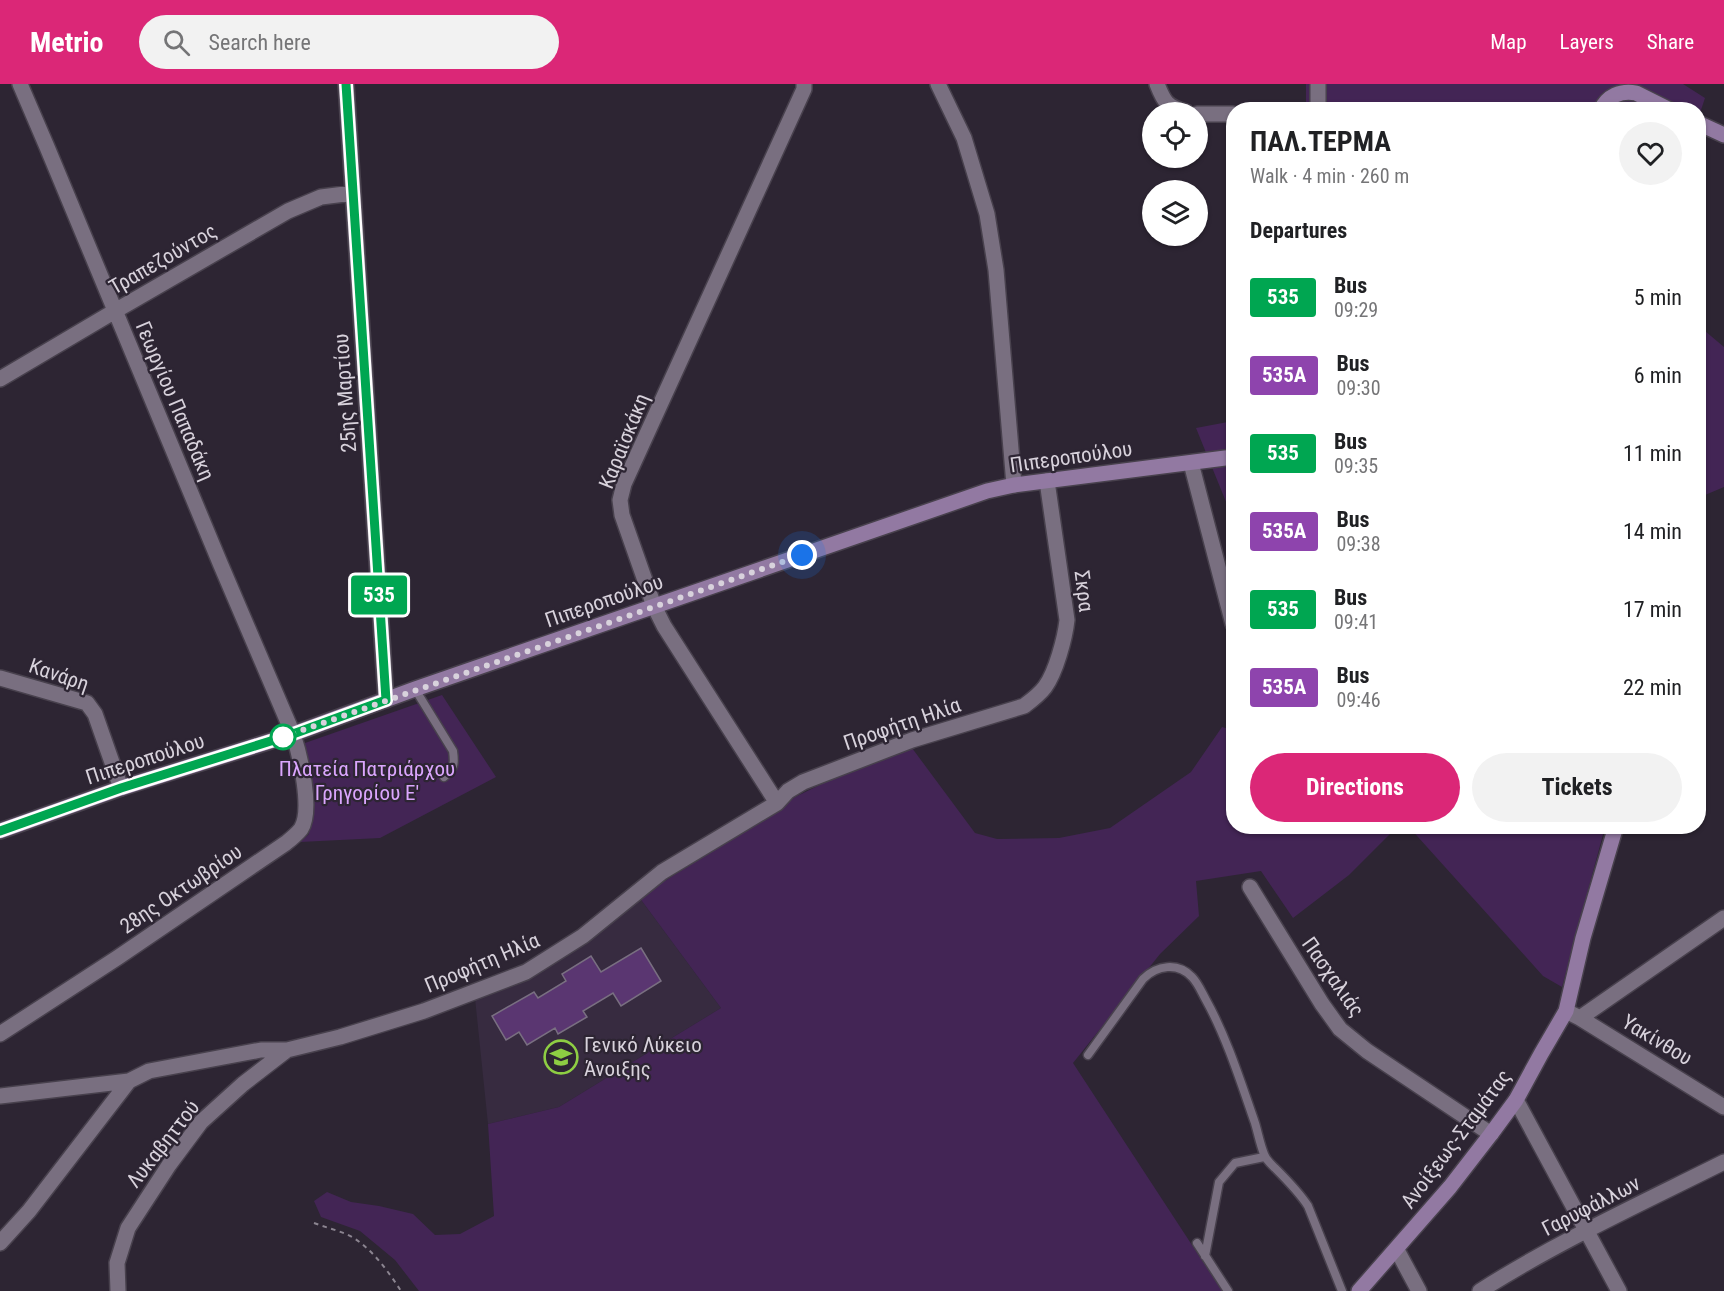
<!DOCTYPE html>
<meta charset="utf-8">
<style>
:root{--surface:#fff;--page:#f2f2f2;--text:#202124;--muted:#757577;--accent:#db2777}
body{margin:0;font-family:"Roboto Condensed",sans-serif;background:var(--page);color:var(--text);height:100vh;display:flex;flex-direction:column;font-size:22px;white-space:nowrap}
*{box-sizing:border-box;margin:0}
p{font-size:20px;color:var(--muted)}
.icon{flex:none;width:33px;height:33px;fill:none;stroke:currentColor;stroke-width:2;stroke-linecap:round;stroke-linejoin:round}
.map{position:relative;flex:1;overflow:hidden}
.side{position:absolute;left:1226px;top:18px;width:480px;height:732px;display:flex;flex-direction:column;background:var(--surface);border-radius:24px;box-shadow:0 2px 4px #0004}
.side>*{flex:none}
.badge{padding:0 12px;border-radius:4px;font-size:21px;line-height:39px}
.buttons{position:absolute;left:1142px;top:18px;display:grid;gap:12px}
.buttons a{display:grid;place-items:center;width:66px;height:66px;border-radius:50%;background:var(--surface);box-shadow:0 2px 4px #0004;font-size:30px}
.you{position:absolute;width:30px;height:30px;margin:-15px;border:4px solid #fff;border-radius:50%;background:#1a73e8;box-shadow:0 0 0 9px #1a73e833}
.map>.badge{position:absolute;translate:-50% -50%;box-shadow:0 0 0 3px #fff}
h2{padding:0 24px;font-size:22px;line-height:54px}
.round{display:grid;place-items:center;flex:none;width:63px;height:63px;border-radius:32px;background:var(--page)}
.headline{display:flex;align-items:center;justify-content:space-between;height:102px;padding:0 24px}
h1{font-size:28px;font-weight:700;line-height:45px}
.action{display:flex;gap:12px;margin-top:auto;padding:12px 24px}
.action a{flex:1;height:69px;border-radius:36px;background:var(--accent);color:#fff;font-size:24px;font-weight:700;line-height:69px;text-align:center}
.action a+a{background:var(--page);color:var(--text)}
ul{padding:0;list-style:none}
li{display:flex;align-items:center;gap:18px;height:78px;padding:0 24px}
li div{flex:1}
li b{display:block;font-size:22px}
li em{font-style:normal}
li .badge{min-width:66px;font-weight:700;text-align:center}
header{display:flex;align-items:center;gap:36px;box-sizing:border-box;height:84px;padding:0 30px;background:var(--accent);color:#fff}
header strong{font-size:28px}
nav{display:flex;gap:33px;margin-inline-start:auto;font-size:21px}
.search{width:420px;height:54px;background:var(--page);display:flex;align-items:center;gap:15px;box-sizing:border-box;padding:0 21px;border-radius:33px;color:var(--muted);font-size:22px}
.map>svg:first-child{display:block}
</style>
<header>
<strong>Metrio</strong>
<div class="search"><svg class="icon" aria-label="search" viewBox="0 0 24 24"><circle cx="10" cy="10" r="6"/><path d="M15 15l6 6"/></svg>Search here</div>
<nav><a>Map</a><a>Layers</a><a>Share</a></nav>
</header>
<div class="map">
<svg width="1724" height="1207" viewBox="0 0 1724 1207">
<rect width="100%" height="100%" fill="#2d2533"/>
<!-- built -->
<path fill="#372b40" d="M639,813L721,924L559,1023L488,1040L475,914Z"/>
<!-- green -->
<path fill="#432555" d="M1306,0H1683L1705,14L1698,35V26H1306Z
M1698,231L1705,247L1724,263V403L1698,414Z
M1233,337V435L1196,344Z
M442,611L496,693L380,754L300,758L309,750L305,659Z
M1222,643L1233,646V671L1229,678L1233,682V742L1397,743L1349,791L1293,834L1261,787L1196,797L1199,832L1160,870L1073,979L1222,1207H419L395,1176L360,1147L321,1133L314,1117L327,1108L351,1118L379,1122L413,1130L435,1151L460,1150L494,1132L488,1040L559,1023L721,924L639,813L777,727L795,713L834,694L912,664L975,749L997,755L1059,754L1110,744L1191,688Z
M1409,743H1605L1562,903L1543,892Z"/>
<!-- building -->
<path fill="#5a3671" stroke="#796f81" stroke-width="1.5" d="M641,864L661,897L621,922L613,909L583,927L587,933L558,950L555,944L527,961L519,948L506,956L492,932L534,908L538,914L566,897L562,890L591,872L601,888Z"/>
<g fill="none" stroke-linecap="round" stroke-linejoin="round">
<!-- lane casing -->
<g stroke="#48414d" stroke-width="11">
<path id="lane" d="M415,605L453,667C455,681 454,684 444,693
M1088,971L1143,895C1157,881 1178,878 1192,893C1198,899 1202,909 1206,916C1227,954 1241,999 1255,1039C1258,1049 1260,1060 1264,1070C1266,1076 1271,1080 1275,1084C1287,1096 1299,1108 1308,1122L1342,1207
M1197,1159L1228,1207
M1205,1172L1219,1098L1235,1079L1264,1073"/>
</g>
<!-- street casing -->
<g stroke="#48414d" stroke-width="18">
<path id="street" d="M346,0L386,616
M938,0L964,54L987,130L996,186L1014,401
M1157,0C1164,18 1167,23 1186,28
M1318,0V26
M1197,30H1233
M0,295L115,227L288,127L321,113L353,109
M1191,379L1233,540
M0,594L87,619L95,630L121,704
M777,719L664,542L654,522L622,431L620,416L624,400L804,5V0
M1250,803L1322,920L1340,945L1367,967L1491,1050
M1566,927L1580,934L1724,1023
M1580,934L1724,834
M0,950L117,874L286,759C291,755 297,750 301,745C313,726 300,671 293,650L220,479L47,63L20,0
M0,1012L129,997
M1516,1016L1619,1207
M0,1159L29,1127L129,997L149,987L261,966H287L340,953L424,927L526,888L583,852L662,788L777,719L788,707L803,698L912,656L1024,622C1032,616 1039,611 1045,603C1056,588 1065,554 1067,536L1047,397
M1397,1166L1419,1207
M118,1207L117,1179L128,1144L169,1081L201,1038L243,1000L287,966
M1480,1207C1557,1158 1642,1119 1724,1078"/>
</g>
<!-- secondary casing -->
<g stroke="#48414d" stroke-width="18">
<path id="secondary" d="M1601,26C1607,12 1621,6 1636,9L1670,26
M1698,39L1724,51
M0,747L121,704L293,650L415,605L987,407L1014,401L1233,373
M1359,1207L1450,1103L1491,1050L1516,1016L1541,970L1566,927L1583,854L1616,742"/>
</g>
<!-- path -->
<path stroke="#8b8490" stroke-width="2" stroke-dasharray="4.5 4.5" stroke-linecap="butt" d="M314,1139C325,1143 336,1146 346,1150C369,1160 388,1187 401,1207"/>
<!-- lane -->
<use href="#lane" stroke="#796f80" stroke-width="8"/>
<!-- street -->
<use href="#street" stroke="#796f80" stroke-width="15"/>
<!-- secondary -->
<use href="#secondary" stroke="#9279a2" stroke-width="15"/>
</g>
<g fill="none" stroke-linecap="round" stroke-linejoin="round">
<!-- line casing -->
<g stroke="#fff" stroke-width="14">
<path id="line" d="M0,747L121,704L293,650L386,616L346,0"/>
</g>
<!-- line -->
<use href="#line" stroke="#00a651" stroke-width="9"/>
<!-- walk -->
<path stroke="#d8d2dc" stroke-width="6" stroke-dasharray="0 10.8" d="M283,653L802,471"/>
</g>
<!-- icons -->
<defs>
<g id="school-ring" transform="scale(1.725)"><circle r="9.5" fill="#2d2533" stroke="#8ece43" stroke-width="1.5"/><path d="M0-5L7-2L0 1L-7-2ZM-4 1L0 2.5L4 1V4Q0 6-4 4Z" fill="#8ece43"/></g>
</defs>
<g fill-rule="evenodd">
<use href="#school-ring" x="561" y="973"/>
</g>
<!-- markers -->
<circle fill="#fff" stroke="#00a651" stroke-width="3" cx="283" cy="653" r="12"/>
<g text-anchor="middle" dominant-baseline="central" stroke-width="4.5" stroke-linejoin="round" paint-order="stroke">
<!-- street labels -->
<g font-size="21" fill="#d8d2dc" stroke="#2d2533">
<text transform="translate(163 175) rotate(-30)">Τραπεζούντος</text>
<text transform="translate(345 309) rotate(-94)">25ης Μαρτίου</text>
<text transform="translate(175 317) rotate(67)">Γεωργίου Παπαδάκη</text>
<text transform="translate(624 357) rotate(-68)">Καραϊσκάκη</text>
<text transform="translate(1071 373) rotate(-8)">Πιπεροπούλου</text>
<text transform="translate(1084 507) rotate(83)">Σκρα</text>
<text transform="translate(604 517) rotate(-19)">Πιπεροπούλου</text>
<text transform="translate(59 591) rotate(19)">Κανάρη</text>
<text transform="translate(902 640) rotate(-19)">Προφήτη Ηλία</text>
<text transform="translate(145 675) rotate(-18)">Πιπεροπούλου</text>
<text transform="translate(181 805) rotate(-34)">28ης Οκτωβρίου</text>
<text transform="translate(482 879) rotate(-23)">Προφήτη Ηλία</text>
<text transform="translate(1333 893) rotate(55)">Πασχαλιάς</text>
<text transform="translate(1657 956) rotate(31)">Υακίνθου</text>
<text transform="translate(1456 1055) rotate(-53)">Ανοίξεως-Σταμάτας</text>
<text transform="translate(163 1060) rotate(-52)">Λυκαβηττού</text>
<text transform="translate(1591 1122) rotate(-27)">Γαρυφάλλων</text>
</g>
<!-- park labels -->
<g font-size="21" fill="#dba6fe" stroke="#2d2533">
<text x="367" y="685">Πλατεία Πατριάρχου<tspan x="367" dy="24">Γρηγορίου Ε'</tspan></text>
</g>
<!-- poi labels -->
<g font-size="21" fill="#d8d2dc" stroke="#2d2533" text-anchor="start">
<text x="584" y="961">Γενικό Λύκειο<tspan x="584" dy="24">Άνοιξης</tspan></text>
</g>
</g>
</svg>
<div class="buttons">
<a><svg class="icon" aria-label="locate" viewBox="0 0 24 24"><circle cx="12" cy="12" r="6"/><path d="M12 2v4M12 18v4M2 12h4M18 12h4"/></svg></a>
<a><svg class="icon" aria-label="layers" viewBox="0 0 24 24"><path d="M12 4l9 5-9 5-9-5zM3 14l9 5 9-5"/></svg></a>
</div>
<div class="you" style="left:802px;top:471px"></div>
<b class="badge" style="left:379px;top:511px;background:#00a651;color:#fff">535</b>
<section class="side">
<div class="headline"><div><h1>ΠΑΛ.ΤΕΡΜΑ</h1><p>Walk · 4 min · 260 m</p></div><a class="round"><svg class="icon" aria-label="heart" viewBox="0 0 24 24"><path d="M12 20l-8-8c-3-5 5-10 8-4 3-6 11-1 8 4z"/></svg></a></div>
<h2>Departures</h2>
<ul>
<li><span class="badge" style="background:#00a651;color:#fff">535</span><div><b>Bus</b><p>09:29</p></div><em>5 min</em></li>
<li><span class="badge" style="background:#8e44ad;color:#fff">535A</span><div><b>Bus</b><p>09:30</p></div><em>6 min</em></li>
<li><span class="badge" style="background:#00a651;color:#fff">535</span><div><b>Bus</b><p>09:35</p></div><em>11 min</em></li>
<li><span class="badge" style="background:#8e44ad;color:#fff">535A</span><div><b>Bus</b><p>09:38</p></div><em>14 min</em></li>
<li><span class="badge" style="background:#00a651;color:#fff">535</span><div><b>Bus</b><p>09:41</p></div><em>17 min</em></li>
<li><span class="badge" style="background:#8e44ad;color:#fff">535A</span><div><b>Bus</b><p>09:46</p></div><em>22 min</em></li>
</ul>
<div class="action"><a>Directions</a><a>Tickets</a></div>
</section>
</div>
